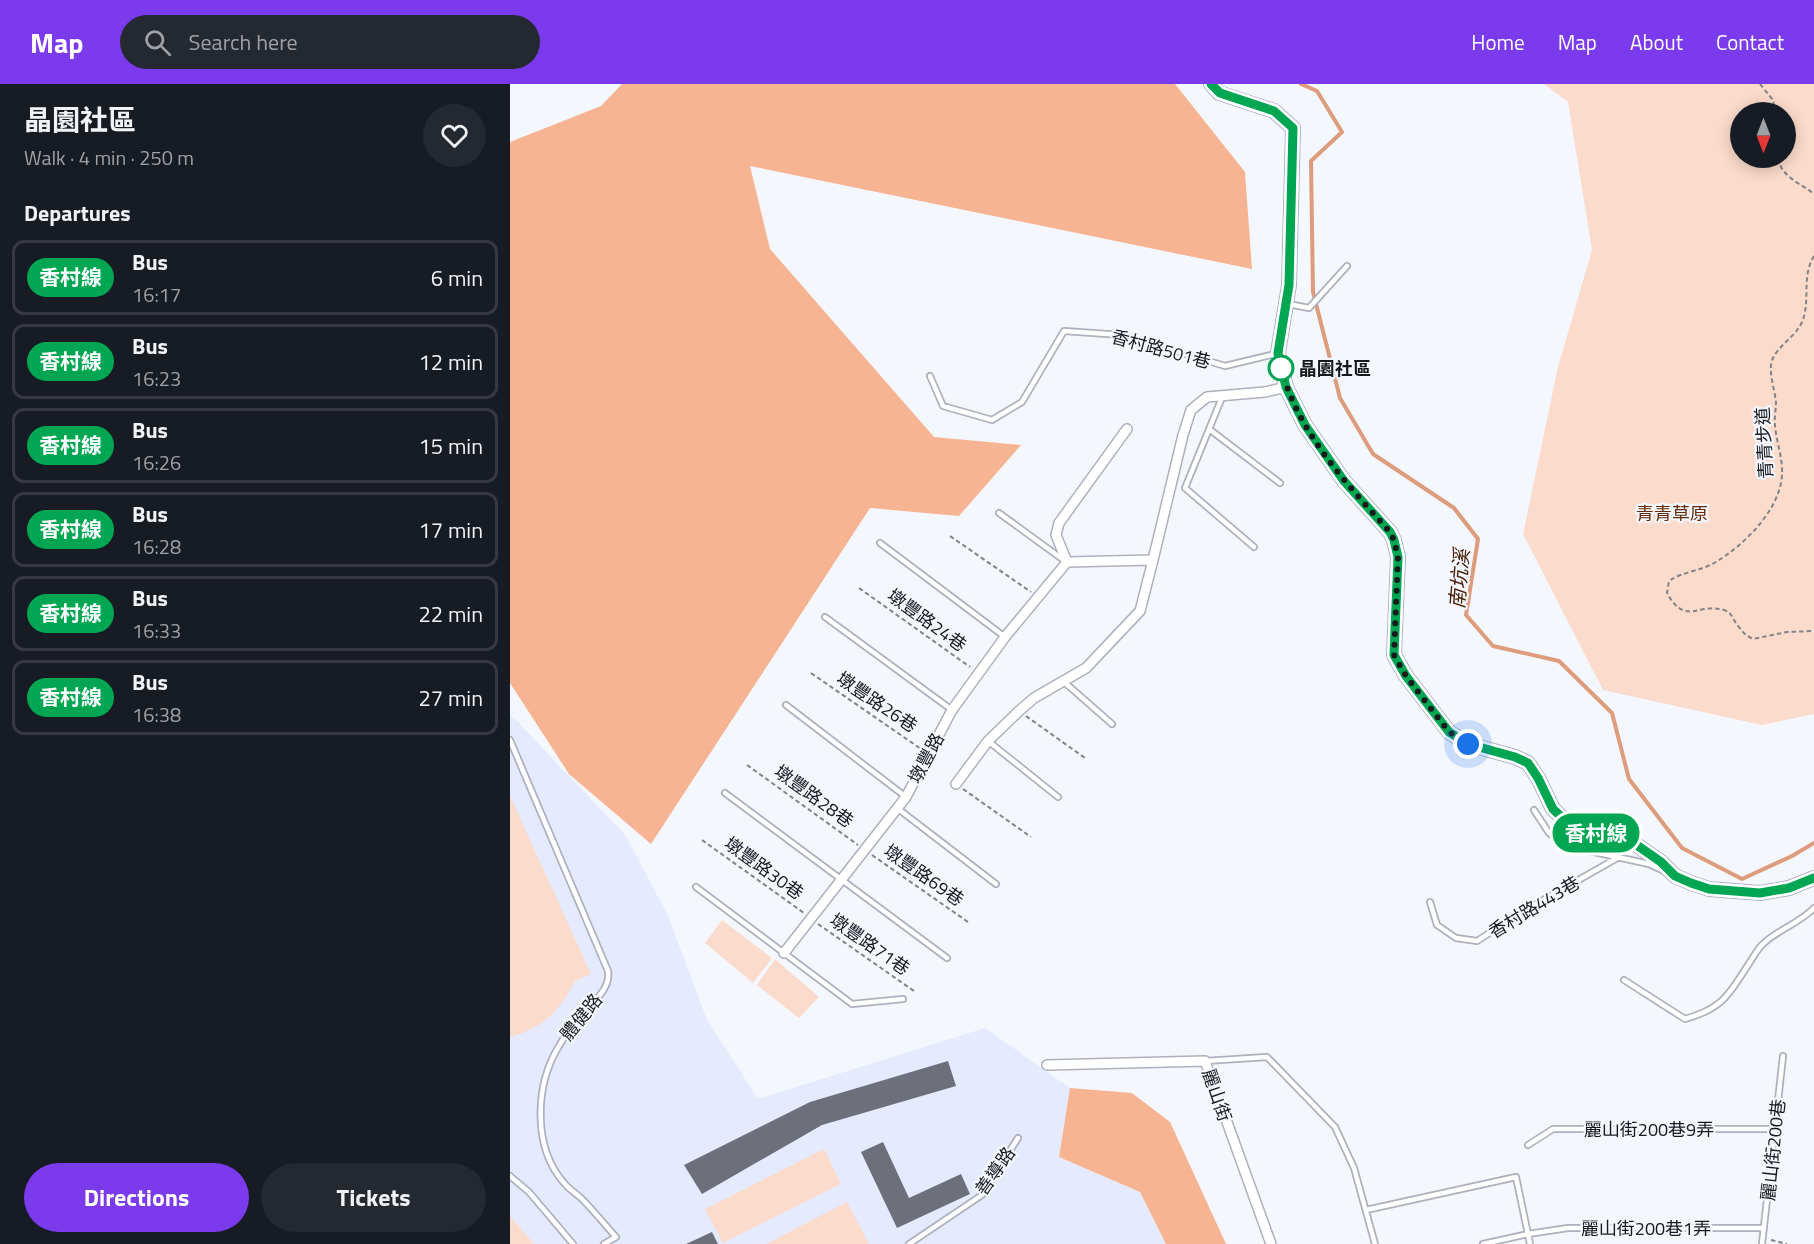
<!DOCTYPE html>
<meta charset="utf-8">
<style>
:root{--surface:#171b24;--page:#242831;--text:#f1f3f6;--muted:#9ea1a6;--line:#363941;--accent:#7c3aed}
body{margin:0;font-family:"Titillium Web","Noto Sans TC",sans-serif;background:var(--page);color:var(--text);height:100vh;display:flex;flex-direction:column;font-size:22px;white-space:nowrap}
*{box-sizing:border-box;margin:0}
p{font-size:20px;color:var(--muted)}
.icon{flex:none;width:33px;height:33px;fill:none;stroke:currentColor;stroke-width:2;stroke-linecap:round;stroke-linejoin:round}
.map{position:relative;flex:1;overflow:hidden}
.details{display:flex;flex-direction:column;background:var(--surface);width:510px}
.details>*{flex:none}
.badge{padding:0 12px;border-radius:20px;font-size:21px;line-height:39px}
.needle{width:39px;rotate:180deg}
.controls{position:absolute;left:1220px;top:18px;display:grid;gap:12px}
.controls a{display:grid;place-items:center;width:66px;height:66px;border-radius:50%;background:var(--surface);box-shadow:0 3px 15px #0003;font-size:30px}
.you{position:absolute;width:30px;height:30px;margin:-15px;border:4px solid #fff;border-radius:50%;background:#1a73e8;box-shadow:0 0 0 9px #1a73e833}
.map>.badge{position:absolute;translate:-50% -50%;box-shadow:0 0 0 3px #fff}
h2{padding:0 24px;font-size:22px;line-height:54px}
.round{display:grid;place-items:center;flex:none;width:63px;height:63px;border-radius:32px;background:var(--page)}
.head{display:flex;align-items:center;justify-content:space-between;height:102px;padding:0 24px}
h1{font-size:28px;font-weight:700;line-height:45px}
.primary-button{display:flex;gap:12px;margin-top:auto;padding:12px 24px}
.primary-button a{flex:1;height:69px;border-radius:36px;background:var(--accent);color:#fff;font-size:24px;font-weight:700;line-height:69px;text-align:center}
.primary-button a+a{background:var(--page);color:var(--text)}
ul{padding:0;list-style:none}
li{display:flex;align-items:center;gap:18px;height:75px;margin:0 12px 9px;padding:0 12px;border:3px solid var(--line);border-radius:12px}
li div{flex:1}
li b{display:block;font-size:22px}
li em{font-style:normal}
li .badge{min-width:66px;font-weight:700;text-align:center}
header{display:flex;align-items:center;gap:36px;box-sizing:border-box;height:84px;padding:0 30px;background:var(--accent);color:#fff}
header strong{font-size:28px}
nav{display:flex;gap:33px;margin-inline-start:auto;font-size:21px}
.search{width:420px;height:54px;background:var(--page);display:flex;align-items:center;gap:15px;box-sizing:border-box;padding:0 21px;border-radius:33px;color:var(--muted);font-size:22px}
main{display:flex;flex:1;min-height:0}
.map>svg:first-child{display:block}
</style>
<header>
<strong>Map</strong>
<div class="search"><svg class="icon" aria-label="search" viewBox="0 0 24 24"><circle cx="10" cy="10" r="6"/><path d="M15 15l6 6"/></svg>Search here</div>
<nav><a>Home</a><a>Map</a><a>About</a><a>Contact</a></nav>
</header>
<main>
<section class="details">
<div class="head"><div><h1>晶園社區</h1><p>Walk · 4 min · 250 m</p></div><a class="round"><svg class="icon" aria-label="heart" viewBox="0 0 24 24"><path d="M12 20l-8-8c-3-5 5-10 8-4 3-6 11-1 8 4z"/></svg></a></div>
<h2>Departures</h2>
<ul>
<li><span class="badge" style="background:#00a651;color:#fff">香村線</span><div><b>Bus</b><p>16:17</p></div><em>6 min</em></li>
<li><span class="badge" style="background:#00a651;color:#fff">香村線</span><div><b>Bus</b><p>16:23</p></div><em>12 min</em></li>
<li><span class="badge" style="background:#00a651;color:#fff">香村線</span><div><b>Bus</b><p>16:26</p></div><em>15 min</em></li>
<li><span class="badge" style="background:#00a651;color:#fff">香村線</span><div><b>Bus</b><p>16:28</p></div><em>17 min</em></li>
<li><span class="badge" style="background:#00a651;color:#fff">香村線</span><div><b>Bus</b><p>16:33</p></div><em>22 min</em></li>
<li><span class="badge" style="background:#00a651;color:#fff">香村線</span><div><b>Bus</b><p>16:38</p></div><em>27 min</em></li>
</ul>
<div class="primary-button"><a>Directions</a><a>Tickets</a></div>
</section>
<div class="map">
<svg width="1304" height="1160" viewBox="0 0 1304 1160">
<rect width="100%" height="100%" fill="#f5f7ff"/>
<!-- built -->
<path fill="#e5eafe" d="M0,632L5,635L116,752L158,832L197,936L248,1015L475,944L560,1004L549,1073L630,1108L656,1160H0Z"/>
<!-- green -->
<path fill="#fbdbcb" fill-rule="evenodd" d="M1034,0H1304V630L1252,641L1093,606L1013,450L1048,283L1082,166L1058,18ZM1230,28H1275V74H1230Z
M0,712L81,890L65,897C50,927 33,944 0,953Z
M212,836L262,874L243,899L195,859Z
M265,875L309,913L289,934L247,901Z
M314,1065L331,1100L213,1159L195,1125Z
M337,1118L359,1160H256Z
M0,1132L24,1160H0Z"/>
<!-- forest -->
<path fill="#f6b492" d="M112,0H665L735,88L742,185L240,82L260,165L424,353L511,361L449,432L360,424L141,760L59,690L0,599V58L91,22Z
M560,1004L622,1009L660,1038L716,1160H656L630,1108L549,1073Z"/>
<g fill="none" stroke-linecap="round" stroke-linejoin="round">
<!-- stream -->
<path stroke="#dd9c7b" stroke-width="4" d="M791,0L807,7L832,48L801,77L803,208L830,314L863,370L944,424L968,455L956,531L983,562L1049,577L1102,629L1119,695L1172,764L1232,795L1282,772L1304,759"/>
</g>
<!-- building -->
<path fill="#6d707b" d="M438,977L446,1002L312,1041L192,1110L174,1081L300,1018Z
M373,1058L399,1114L451,1090L460,1110L387,1144L351,1068Z
M202,1148L208,1160H176Z"/>
<g fill="none" stroke-linecap="round" stroke-linejoin="round">
<!-- lane casing -->
<g stroke="#aeb1bd" stroke-width="8">
<path id="lane" d="M778,220L799,224L837,182
M420,292L433,322L482,336L512,318L554,247L612,251L715,282L765,270
M713,311L675,404L744,463
M699,345L770,399
M489,429L555,477
M370,459L495,553
M315,533L442,626
M553,597L602,640
M276,621L396,713
M0,656L98,887C101,905 82,919 71,932C63,941 55,951 49,962C25,1001 22,1064 55,1100C60,1106 67,1110 72,1115C84,1127 95,1141 106,1153L94,1160
M478,657L548,713
M215,709L437,874
M387,724L486,800
M1024,726L1039,749L1057,762L1139,780L1152,786
M186,803L342,920L393,915
M920,818L927,841L946,854L967,857L1012,828L1109,773
M1114,896L1175,935C1214,924 1219,910 1240,878C1244,872 1248,864 1254,859C1269,845 1290,839 1304,824
M695,977L757,973L825,1043L844,1084L865,1160
M1018,1061L1043,1045H1265
M0,1092L19,1108L63,1160
M856,1126L1006,1093L1020,1160
M399,1160L472,1111L508,1054
M973,1160L1018,1150L1058,1144H1254
M1252,1160L1273,972"/>
</g>
<!-- street casing -->
<g stroke="#aeb1bd" stroke-width="12">
<path id="street" d="M557,478L546,451L549,439L617,345
M446,700L478,657L509,627L524,614L576,584L630,527L643,476
M274,869L396,713L442,626L495,553L557,478L643,476L673,351L681,326L697,313L755,308L776,303
M537,981L695,977L761,1160"/>
</g>
<!-- secondary casing -->
<g stroke="#aeb1bd" stroke-width="16">
<path id="secondary" d="M701,0L709,9L764,27L783,44L779,201L768,269L776,303L795,341L834,397L880,448L884,456L888,473L884,571L896,592L939,648L958,660L1005,673L1018,679L1028,694L1043,725L1060,741L1075,748L1093,750L1121,757L1151,778L1165,792L1181,799L1199,805L1250,809L1279,804L1304,794"/>
</g>
<!-- path -->
<path stroke="#818389" stroke-width="2" stroke-dasharray="4.5 3" stroke-linecap="butt" d="M1250,0L1263,16L1265,28
M1269,74C1269,92 1292,100 1304,110
M1304,172C1291,193 1301,217 1292,238C1286,252 1270,260 1263,274C1257,286 1265,305 1266,319C1266,326 1264,334 1265,341C1266,357 1273,374 1272,391C1270,426 1234,461 1206,478C1191,487 1174,487 1159,497L1157,509C1176,543 1188,518 1214,526C1223,529 1223,537 1229,543C1233,549 1237,552 1243,555L1277,548L1304,547
M440,452L521,508
M349,504L460,583
M301,589L411,665
M516,632L575,674
M237,681L348,761
M453,705L521,753
M192,756L294,829
M362,771L458,838
M308,840L404,907
M1261,1156L1277,1160"/>
<!-- lane -->
<use href="#lane" stroke="#fff" stroke-width="4.5"/>
<!-- street -->
<use href="#street" stroke="#fff" stroke-width="9"/>
<!-- secondary -->
<use href="#secondary" stroke="#e0e6fe" stroke-width="14"/>
</g>
<g fill="none" stroke-linecap="round" stroke-linejoin="round">
<!-- line casing -->
<g stroke="#fff" stroke-width="14">
<path id="line" d="M701,0L710,9L764,27L783,44L779,201L768,269L776,303L795,341L834,397L880,448L884,456L888,473L884,571L896,592L939,648L958,660L1005,673L1018,679L1028,694L1043,725L1060,741L1075,748L1093,750L1121,757L1151,778L1165,792L1181,799L1199,805L1250,809L1279,804L1304,794"/>
</g>
<!-- line -->
<use href="#line" stroke="#00a651" stroke-width="9"/>
<!-- walk -->
<path stroke="#18191d" stroke-width="6" stroke-dasharray="0 10.8" d="M771,284C788,349 837,400 880,448L884,456L888,473L884,571L896,592L939,648L958,660"/>
</g>
<!-- markers -->
<circle fill="#fff" stroke="#00a651" stroke-width="3" cx="771" cy="284" r="12"/>
<g text-anchor="middle" dominant-baseline="central" stroke-width="4.5" stroke-linejoin="round" paint-order="stroke">
<!-- street labels -->
<g font-size="18" fill="#18191d" stroke="#f5f7ff">
<text transform="translate(651 265) rotate(15)">香村路501巷</text>
<text transform="translate(1254 359) rotate(-93)">青青步道</text>
<text transform="translate(417 536) rotate(36)">墩豐路24巷</text>
<text transform="translate(367 618) rotate(34)">墩豐路26巷</text>
<text transform="translate(416 674) rotate(-62)">墩豐路</text>
<text transform="translate(304 712) rotate(36)">墩豐路28巷</text>
<text transform="translate(254 784) rotate(36)">墩豐路30巷</text>
<text transform="translate(414 791) rotate(35)">墩豐路69巷</text>
<text transform="translate(1024 823) rotate(-31)">香村路443巷</text>
<text transform="translate(360 860) rotate(35)">墩豐路71巷</text>
<text transform="translate(71 933) rotate(-51)">體健路</text>
<text transform="translate(707 1011) rotate(71)">麗山街</text>
<text x="1139" y="1045">麗山街200巷9弄</text>
<text transform="translate(1263 1066) rotate(-84)">麗山街200巷</text>
<text transform="translate(485 1087) rotate(-55)">善導路</text>
<text x="1136" y="1144">麗山街200巷1弄</text>
</g>
<!-- stop labels -->
<g font-size="18" font-weight="bold" fill="#18191d" stroke="#f5f7ff" text-anchor="start">
<text x="789" y="284">晶園社區</text>
</g>
<!-- park labels -->
<g font-size="18" fill="#642a03" stroke="#f5f7ff">
<text x="1162" y="429">青青草原</text>
</g>
<!-- water labels -->
<g font-size="20" font-style="italic" fill="#492007" stroke="#f5f7ff">
<text transform="translate(949 495) rotate(-85)">南坑溪</text>
</g>
</g>
</svg>
<div class="controls">
<a><svg class="needle" viewBox="-14 -14 28 28"><path d="M0-13l5 13h-10z" fill="#e53935"/><path d="M0 13l5-13h-10z" fill="#9ea1a6"/></svg></a>
</div>
<div class="you" style="left:958px;top:660px"></div>
<b class="badge" style="left:1086px;top:749px;background:#00a651;color:#fff">香村線</b>
</div>
</main>
